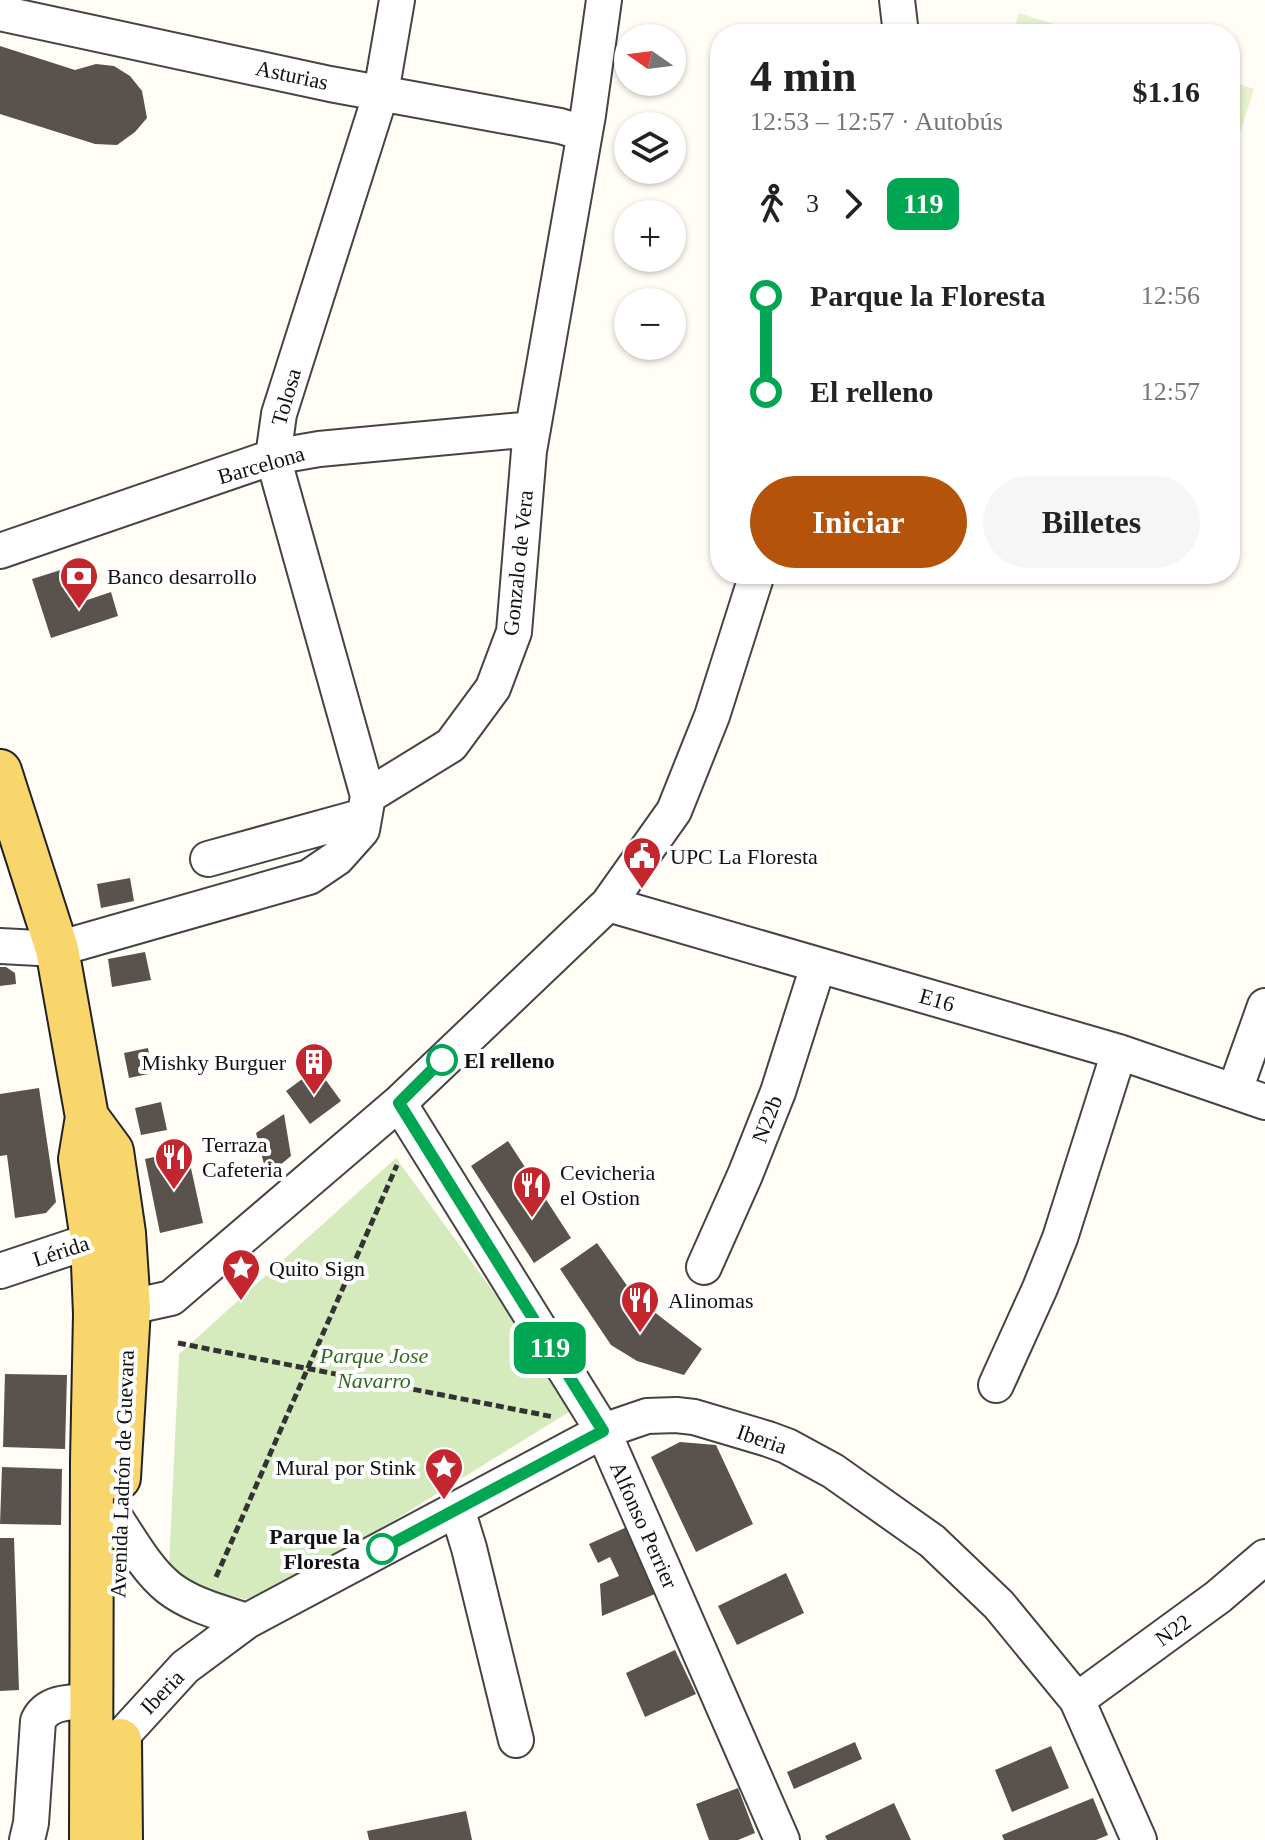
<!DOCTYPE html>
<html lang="es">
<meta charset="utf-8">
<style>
:root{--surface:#fff;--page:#f6f6f6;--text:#222;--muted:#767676;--accent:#b45309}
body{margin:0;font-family:Georgia,serif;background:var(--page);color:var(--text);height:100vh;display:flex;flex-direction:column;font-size:30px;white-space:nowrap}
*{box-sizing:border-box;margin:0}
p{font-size:26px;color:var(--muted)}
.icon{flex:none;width:44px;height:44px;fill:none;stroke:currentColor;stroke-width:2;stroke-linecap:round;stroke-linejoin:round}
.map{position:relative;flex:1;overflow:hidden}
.details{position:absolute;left:710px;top:24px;width:530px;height:560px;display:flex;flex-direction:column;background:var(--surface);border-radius:32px;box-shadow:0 2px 6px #0004}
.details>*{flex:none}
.badge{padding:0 16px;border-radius:12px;font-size:28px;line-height:52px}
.needle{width:52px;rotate:284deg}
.controls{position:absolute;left:614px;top:24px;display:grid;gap:16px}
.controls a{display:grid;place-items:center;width:72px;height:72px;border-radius:50%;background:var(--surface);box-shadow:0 2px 6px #0004;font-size:40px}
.map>.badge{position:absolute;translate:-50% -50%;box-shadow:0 0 0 4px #fff}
.legs{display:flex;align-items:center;gap:12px;height:88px;padding:0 40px;font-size:26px}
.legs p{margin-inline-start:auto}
.overview{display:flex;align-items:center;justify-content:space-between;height:136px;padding:0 40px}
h1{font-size:44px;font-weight:700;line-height:60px}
.button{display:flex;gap:16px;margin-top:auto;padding:16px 40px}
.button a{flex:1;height:92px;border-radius:48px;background:var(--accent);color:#fff;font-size:32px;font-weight:700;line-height:92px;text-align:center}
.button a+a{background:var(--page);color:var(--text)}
ul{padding:0 40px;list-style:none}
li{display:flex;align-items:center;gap:28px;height:96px;font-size:30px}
li i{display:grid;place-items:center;width:12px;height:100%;margin:0 10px;background:currentColor}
li i::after{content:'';width:20px;height:20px;margin:-10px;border:6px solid;border-radius:50%;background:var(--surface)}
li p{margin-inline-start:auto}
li:first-child i{background:linear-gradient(#0000 50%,currentColor 0)}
li:last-child i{background:linear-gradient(currentColor 50%,#0000 0)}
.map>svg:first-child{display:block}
</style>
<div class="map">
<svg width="1265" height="1840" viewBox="0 0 1265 1840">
<rect width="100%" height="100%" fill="#fffdf5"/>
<!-- green -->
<path fill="#d5ebbd" d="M396,1158L577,1407L275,1594L245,1599L225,1595L197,1586L169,1566L179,1354Z"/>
<!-- pitch -->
<path fill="#e6f2cf" d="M1019,13L1085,34H1012Z
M1230,81L1254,89L1230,164Z"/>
<!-- building -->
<path fill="#5a524d" d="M0,46L75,70L96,64L114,66L130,76L142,91L147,118L135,132L117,145L95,144L0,114Z
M67,568L78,603L111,592L118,616L51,638L32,579Z
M130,878L134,901L101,908L97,884Z
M145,952L151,980L112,987L108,959Z
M0,967H6L15,973L16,984L0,986Z
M148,1048L153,1073L129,1078L124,1053Z
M317,1068L341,1101L310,1124L286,1091Z
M39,1088L56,1202L46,1213L15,1218L7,1155L0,1156V1094Z
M161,1102L167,1130L141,1135L135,1108Z
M284,1114L291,1156L267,1176L256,1133Z
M508,1141L571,1238L534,1263L471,1166Z
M187,1150L203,1223L160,1233L145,1159Z
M597,1243L635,1297L702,1349L684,1375L637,1361L611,1345L560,1269Z
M5,1374L67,1375L65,1449L3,1447Z
M680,1442L716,1445L753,1524L696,1552L651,1457Z
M2,1467L62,1469L61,1525L0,1524Z
M627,1527L655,1594L602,1616L600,1584L619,1576L610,1557L598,1563L589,1544Z
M0,1538H14L19,1690L0,1691Z
M786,1573L804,1613L737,1645L718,1606Z
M675,1650L696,1694L645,1717L626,1673Z
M855,1742L862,1759L794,1789L787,1772Z
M1051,1746L1069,1788L1012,1812L995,1770Z
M738,1788L755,1833L738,1840H709L696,1804Z
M1093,1798L1108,1835L1096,1840H1004L1002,1835Z
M894,1803L911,1840H827L825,1836Z
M466,1811L472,1840H369L367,1831Z"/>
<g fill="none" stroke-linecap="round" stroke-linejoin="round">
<!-- minor casing -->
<g stroke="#444" stroke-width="38">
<path id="minor" d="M897,0L901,34
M0,13L330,84L560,126L584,133
M0,551L273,457L319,449L533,429
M368,796L273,457L279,414L381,93L397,0
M208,859L364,816
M608,904L1119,1052L1265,1102
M0,946L57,949L309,877L337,858L362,830L368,796L451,745L493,688L514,632L529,451L588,115L604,0
M1235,1090L1265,1006
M399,1103L603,1431L782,1840
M704,1267L745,1175L778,1092L818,966
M0,1271L90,1241L116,1235
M103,1313L171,1298L399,1103L608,904L674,811L712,716L757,574
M996,1385L1040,1288L1060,1238L1119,1052
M457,1509L469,1548L516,1740
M117,1520C161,1590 168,1597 247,1621
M1077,1700L1218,1597L1265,1557
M120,1738L185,1667L247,1621L603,1431L647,1416L676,1415L694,1417L768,1439L787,1446L833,1471L932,1541L999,1605L1077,1700L1139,1840
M27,1840L31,1823L38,1721C47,1701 72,1702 92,1701"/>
</g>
<!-- major casing -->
<g stroke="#222" stroke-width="46">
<path id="major" d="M0,771L57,949L87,1117L80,1159L92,1240L95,1314L92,1461L91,1840
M87,1117L112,1151L124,1233L129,1309L119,1478
M120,1740L121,1840"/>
</g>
<!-- path -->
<path stroke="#333" stroke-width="5" stroke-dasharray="8 4" stroke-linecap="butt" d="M178,1343L554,1417
M216,1577L397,1165"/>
<!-- minor -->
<use href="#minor" stroke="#fff" stroke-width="34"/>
<!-- major -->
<use href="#major" stroke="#f9d66b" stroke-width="42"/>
</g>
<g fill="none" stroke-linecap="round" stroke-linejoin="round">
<!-- line-1 casing -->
<g stroke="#fff" stroke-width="18">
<path id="line-1" d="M382,1549L603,1431L399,1103L442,1060"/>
</g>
<!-- line-1 -->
<use href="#line-1" stroke="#00a651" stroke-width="12"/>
</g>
<!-- icons -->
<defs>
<g id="bank-pin" transform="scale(2)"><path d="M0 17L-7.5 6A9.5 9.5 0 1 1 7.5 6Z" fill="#c4262e" stroke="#fff"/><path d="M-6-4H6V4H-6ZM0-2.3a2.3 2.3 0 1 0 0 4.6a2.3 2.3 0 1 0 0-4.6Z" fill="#fff"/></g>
<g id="civic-pin" transform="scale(2)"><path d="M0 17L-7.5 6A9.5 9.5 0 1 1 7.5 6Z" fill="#c4262e" stroke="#fff"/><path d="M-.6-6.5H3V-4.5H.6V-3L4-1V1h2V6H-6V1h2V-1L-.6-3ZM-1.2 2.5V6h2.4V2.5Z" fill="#fff"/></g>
<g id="building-pin" transform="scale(2)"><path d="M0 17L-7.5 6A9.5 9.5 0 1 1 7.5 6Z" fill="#c4262e" stroke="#fff"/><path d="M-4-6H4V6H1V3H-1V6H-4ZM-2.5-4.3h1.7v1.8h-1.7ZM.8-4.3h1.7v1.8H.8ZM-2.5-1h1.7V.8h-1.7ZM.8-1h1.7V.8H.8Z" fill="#fff"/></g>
<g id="restaurant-pin" transform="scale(2)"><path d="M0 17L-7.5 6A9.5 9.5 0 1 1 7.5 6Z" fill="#c4262e" stroke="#fff"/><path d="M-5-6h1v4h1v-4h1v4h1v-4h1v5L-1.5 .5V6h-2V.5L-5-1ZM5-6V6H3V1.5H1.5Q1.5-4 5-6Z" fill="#fff"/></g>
<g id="sight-pin" transform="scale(2)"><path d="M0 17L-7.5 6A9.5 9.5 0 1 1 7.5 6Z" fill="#c4262e" stroke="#fff"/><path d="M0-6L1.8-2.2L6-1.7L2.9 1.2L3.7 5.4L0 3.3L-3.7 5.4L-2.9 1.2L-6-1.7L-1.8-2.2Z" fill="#fff"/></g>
</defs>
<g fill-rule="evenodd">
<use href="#bank-pin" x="79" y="576"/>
<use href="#civic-pin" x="642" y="856"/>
<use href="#building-pin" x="314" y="1062"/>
<use href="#restaurant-pin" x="174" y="1157"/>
<use href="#restaurant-pin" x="532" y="1185"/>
<use href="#sight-pin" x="241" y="1268"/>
<use href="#restaurant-pin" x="640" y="1300"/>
<use href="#sight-pin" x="444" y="1467"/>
</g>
<!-- markers -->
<g fill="#fff" stroke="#00a651" stroke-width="4">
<circle cx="442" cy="1060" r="14"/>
<circle cx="382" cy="1549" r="14"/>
</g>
<g text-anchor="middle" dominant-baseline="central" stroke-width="8" stroke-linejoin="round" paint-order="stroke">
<!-- street labels -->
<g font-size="22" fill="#111" stroke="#fff">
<text transform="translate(292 75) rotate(12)">Asturias</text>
<text transform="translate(286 397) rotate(-74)">Tolosa</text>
<text transform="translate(261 465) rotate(-16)">Barcelona</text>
<text transform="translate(518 563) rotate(-84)">Gonzalo de Vera</text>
<text transform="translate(937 1000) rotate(16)">E16</text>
<text transform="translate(767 1119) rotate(-69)">N22b</text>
<text transform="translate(61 1251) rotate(-18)">Lérida</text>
<text transform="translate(762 1439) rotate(19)">Iberia</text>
<text transform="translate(122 1474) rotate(-88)">Avenida Ladrón de Guevara</text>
<text transform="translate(644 1525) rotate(66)">Alfonso Perrier</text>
<text transform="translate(1173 1630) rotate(-36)">N22</text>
<text transform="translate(162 1692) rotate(-46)">Iberia</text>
</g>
<!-- poi labels -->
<g font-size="22" fill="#111" stroke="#fff" text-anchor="start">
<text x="107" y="576">Banco desarrollo</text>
<text x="670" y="856">UPC La Floresta</text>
<text x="286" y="1062" text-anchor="end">Mishky Burguer</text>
<text x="202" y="1144">Terraza<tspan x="202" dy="25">Cafeteria</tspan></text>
<text x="560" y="1172">Cevicheria<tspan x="560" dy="25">el Ostion</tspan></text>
<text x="269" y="1268">Quito Sign</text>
<text x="668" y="1300">Alinomas</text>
<text x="416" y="1467" text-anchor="end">Mural por Stink</text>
</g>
<!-- stop labels -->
<g font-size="22" font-weight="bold" fill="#111" stroke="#fff" text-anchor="start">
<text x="464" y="1060">El relleno</text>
<text x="360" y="1536" text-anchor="end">Parque la<tspan x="360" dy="25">Floresta</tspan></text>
</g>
<!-- park labels -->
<g font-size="22" font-style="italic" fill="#2f6b1f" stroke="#fff">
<text x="374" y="1355">Parque Jose<tspan x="374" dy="25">Navarro</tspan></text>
</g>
</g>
</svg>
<div class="controls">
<a><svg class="needle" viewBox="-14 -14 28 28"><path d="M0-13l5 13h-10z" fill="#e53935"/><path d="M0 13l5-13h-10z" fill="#767676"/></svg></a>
<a><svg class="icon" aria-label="layers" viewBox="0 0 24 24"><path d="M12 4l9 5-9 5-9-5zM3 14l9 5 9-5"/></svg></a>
<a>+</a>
<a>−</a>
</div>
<b class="badge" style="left:550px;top:1348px;background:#00a651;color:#fff">119</b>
<section class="details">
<div class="overview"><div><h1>4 min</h1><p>12:53 – 12:57 · Autobús</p></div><b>$1.16</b></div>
<div class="legs"><svg class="icon" aria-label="walk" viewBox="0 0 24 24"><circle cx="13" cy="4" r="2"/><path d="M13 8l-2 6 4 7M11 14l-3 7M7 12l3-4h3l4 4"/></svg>3<svg class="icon" aria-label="forward" viewBox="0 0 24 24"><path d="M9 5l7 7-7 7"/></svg><b class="badge" style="background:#00a651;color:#fff">119</b></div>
<ul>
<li><i style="color:#00a651"></i><b>Parque la Floresta</b><p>12:56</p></li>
<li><i style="color:#00a651"></i><b>El relleno</b><p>12:57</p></li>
</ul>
<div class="button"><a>Iniciar</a><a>Billetes</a></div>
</section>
</div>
